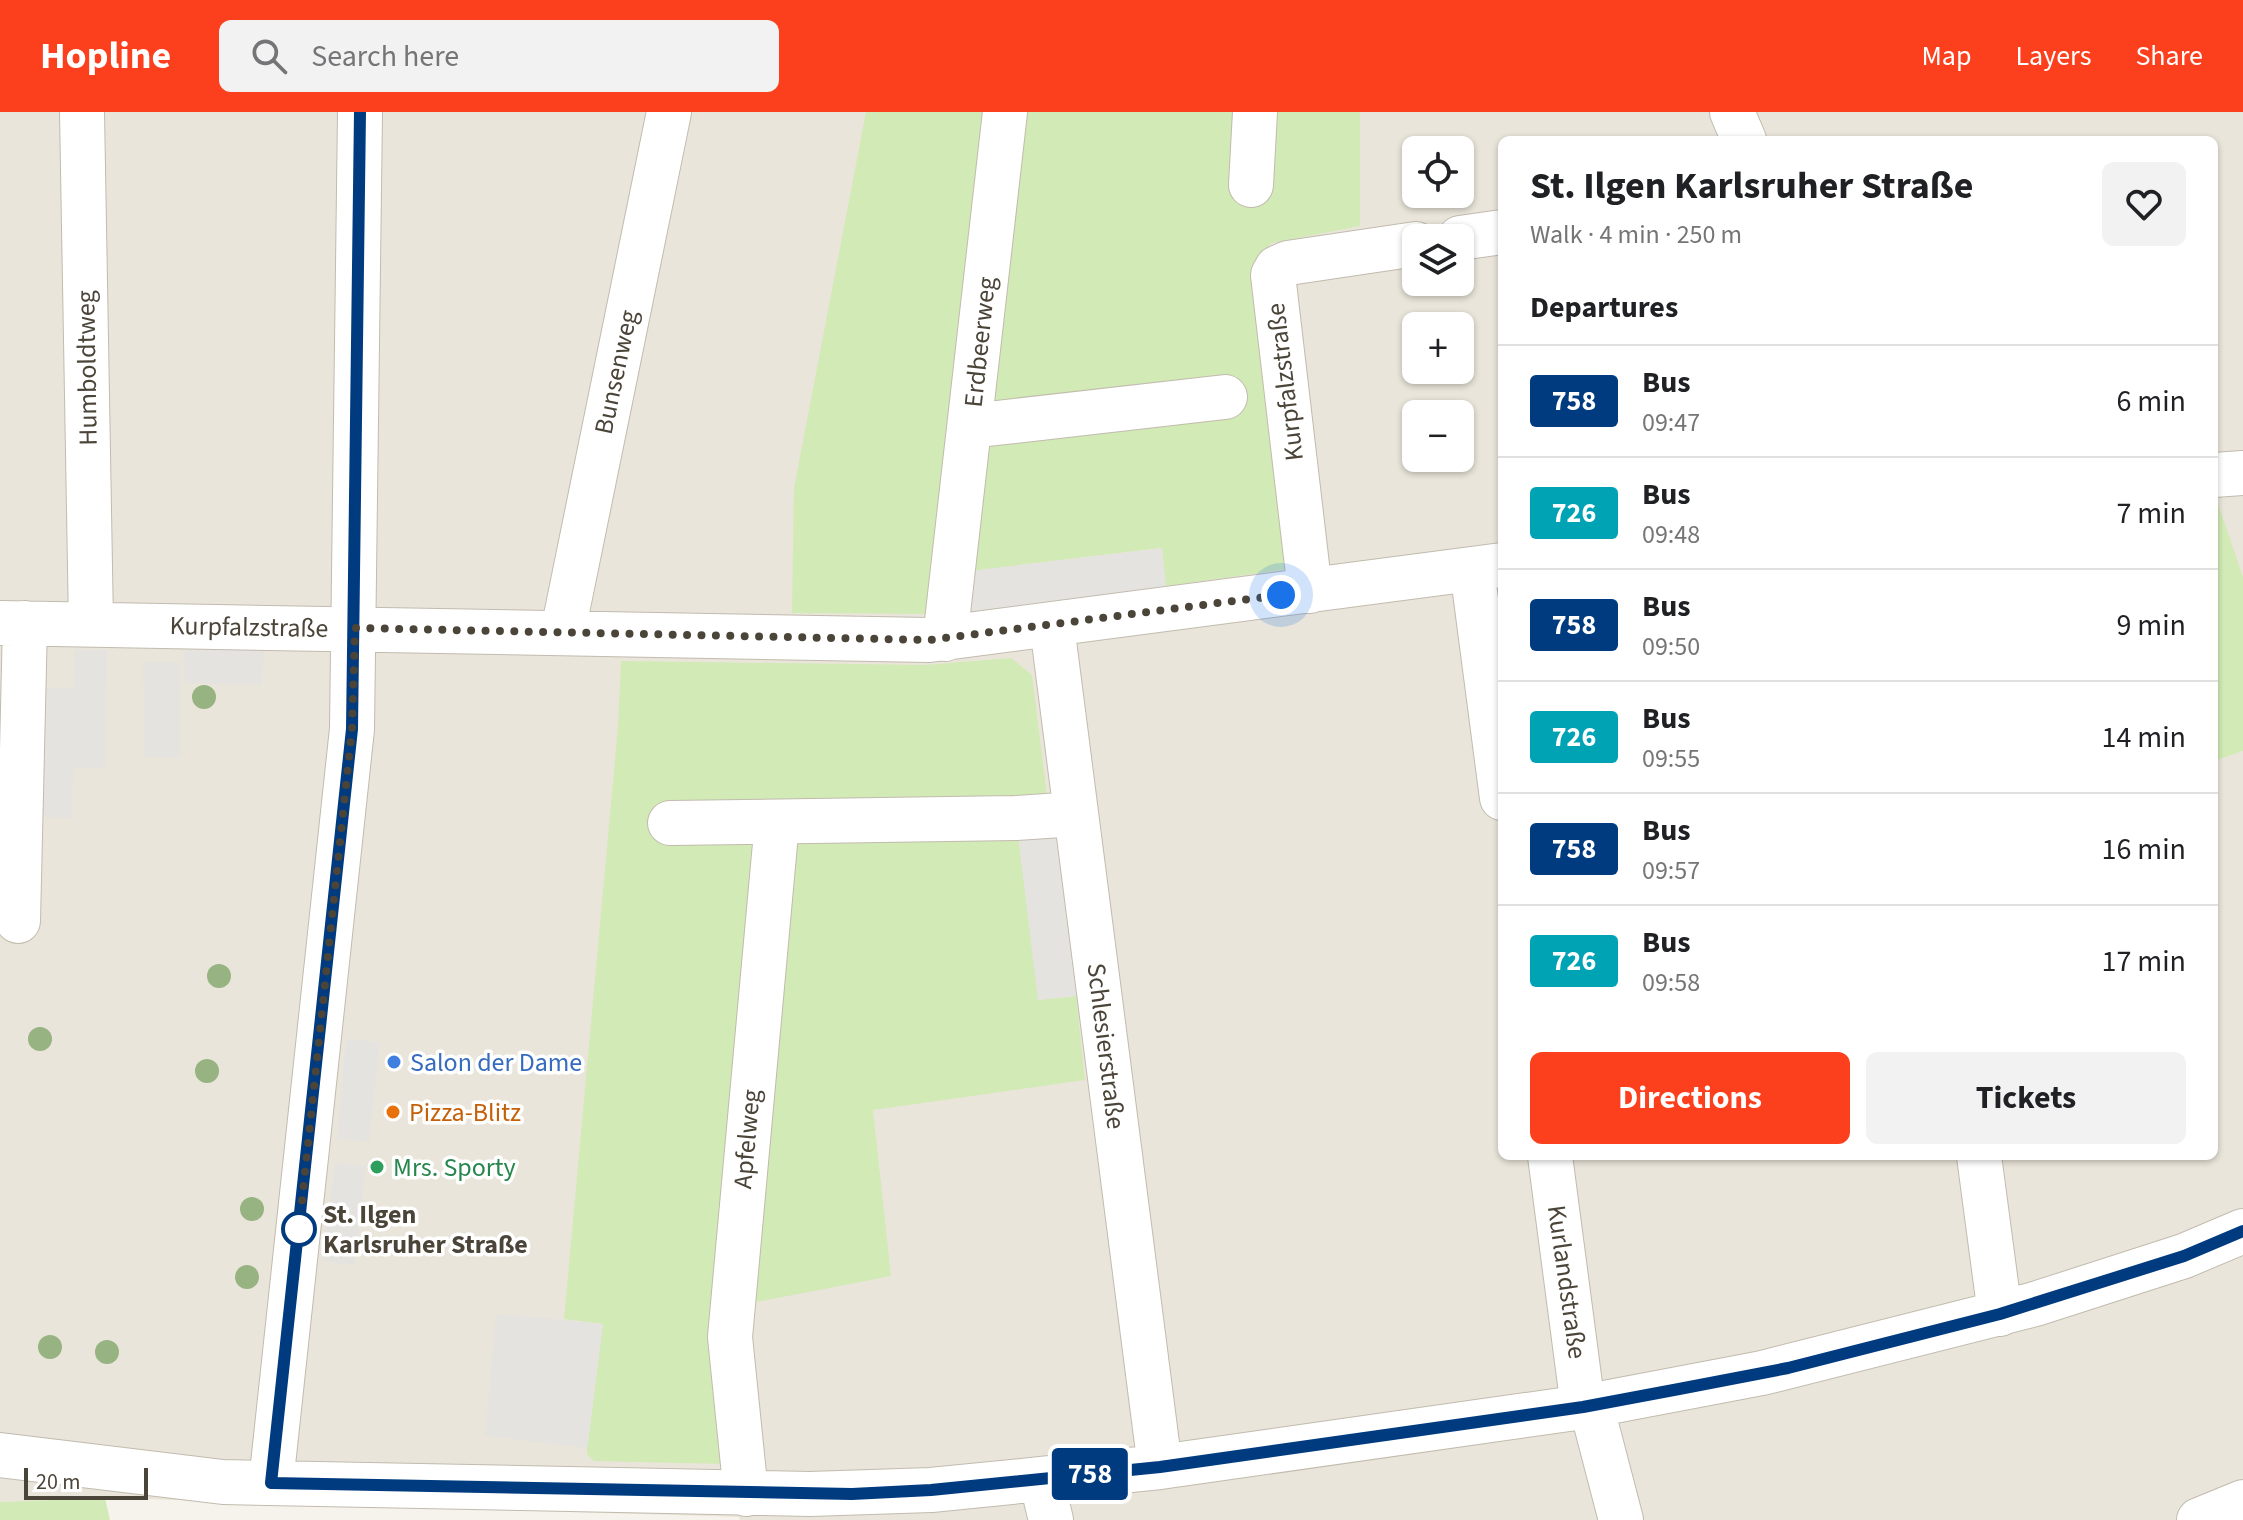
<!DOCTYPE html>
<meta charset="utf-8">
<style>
:root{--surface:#fff;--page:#f2f2f2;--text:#202124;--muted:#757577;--line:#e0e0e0;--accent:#fc3f1d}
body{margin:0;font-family:"Source Sans 3",sans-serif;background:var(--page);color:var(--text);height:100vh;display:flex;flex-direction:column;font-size:30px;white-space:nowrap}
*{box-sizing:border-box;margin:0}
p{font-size:26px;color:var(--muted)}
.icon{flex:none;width:44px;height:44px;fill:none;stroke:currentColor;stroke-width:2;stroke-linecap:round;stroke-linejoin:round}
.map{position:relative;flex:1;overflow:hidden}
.details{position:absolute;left:1498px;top:24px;width:720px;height:1024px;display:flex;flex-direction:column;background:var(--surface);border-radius:12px;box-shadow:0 2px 6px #0004}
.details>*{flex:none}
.badge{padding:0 16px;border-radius:6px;font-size:28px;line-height:52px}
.tools{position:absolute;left:1402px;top:24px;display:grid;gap:16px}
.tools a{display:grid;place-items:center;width:72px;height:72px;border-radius:12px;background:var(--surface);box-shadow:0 2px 6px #0004;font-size:40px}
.scale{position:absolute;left:24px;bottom:20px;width:124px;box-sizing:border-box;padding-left:8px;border:4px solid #4b4439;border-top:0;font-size:22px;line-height:28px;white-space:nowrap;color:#4b4439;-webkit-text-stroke:6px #fff;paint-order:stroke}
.you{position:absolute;width:40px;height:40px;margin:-20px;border:6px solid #fff;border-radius:50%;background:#1a73e8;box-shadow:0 0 0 12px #1a73e833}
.map>.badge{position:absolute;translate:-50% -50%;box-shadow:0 0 0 4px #fff}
h2{padding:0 32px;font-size:30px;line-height:72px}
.round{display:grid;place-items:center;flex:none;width:84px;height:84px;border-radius:12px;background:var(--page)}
.head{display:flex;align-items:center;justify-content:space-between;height:136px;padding:0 32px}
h1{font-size:38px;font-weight:700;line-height:60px}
.cta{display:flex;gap:16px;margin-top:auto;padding:16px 32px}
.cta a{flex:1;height:92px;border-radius:12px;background:var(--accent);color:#fff;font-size:32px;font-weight:700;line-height:92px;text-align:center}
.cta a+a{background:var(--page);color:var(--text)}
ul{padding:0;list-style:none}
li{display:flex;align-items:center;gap:24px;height:112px;padding:0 32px;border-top:2px solid var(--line)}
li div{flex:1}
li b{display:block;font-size:30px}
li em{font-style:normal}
li .badge{min-width:88px;font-weight:700;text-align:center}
header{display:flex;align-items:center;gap:48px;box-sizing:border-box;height:112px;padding:0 40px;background:var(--accent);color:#fff}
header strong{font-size:38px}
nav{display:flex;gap:44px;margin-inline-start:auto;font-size:28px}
.search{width:560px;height:72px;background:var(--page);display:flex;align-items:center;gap:20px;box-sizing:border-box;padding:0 28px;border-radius:12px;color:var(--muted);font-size:30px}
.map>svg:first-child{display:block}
</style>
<header>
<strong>Hopline</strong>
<div class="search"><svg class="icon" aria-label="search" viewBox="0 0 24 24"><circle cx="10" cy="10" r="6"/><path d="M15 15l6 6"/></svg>Search here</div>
<nav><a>Map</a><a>Layers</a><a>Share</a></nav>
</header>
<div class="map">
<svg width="2243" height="1408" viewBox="0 0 2243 1408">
<rect width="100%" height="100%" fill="#f6f3ec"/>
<!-- residential -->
<path fill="#eae5da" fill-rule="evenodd" d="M0,0H2243V1408H740L739,1405L105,1386L0,1390ZM1502,28H2214V1044H1502ZM1416,38H1460V82H1416ZM1416,126H1460V170H1416ZM1416,214H1460V258H1416ZM1416,302H1460V346H1416Z"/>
<!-- green -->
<path fill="#d2eab5" d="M866,0H1360V114L1272,131L1257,145L1296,449L1288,457L1166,474L1161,436L944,462L938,502L792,501L794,376Z
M2214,380L2243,465V639L2214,649Z
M1011,546L1032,563L1047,684L1038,888L1076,884L1085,968L873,998L891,1164L741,1193L726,1352L594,1349L587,1342V1336L603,1212L564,1207L618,615L621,549L925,553Z
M105,1386L110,1408H0V1390Z"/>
<!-- parking -->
<path fill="#e5e3e0" d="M1162,436L1166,474L959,501L964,460Z
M75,538H107L105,656L73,657L72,706L39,705L42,576H74Z
M184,538H264L262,573L184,571Z
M143,550H180V646L144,645Z
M1054,713L1076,884L1038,888L1017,716Z
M346,927L380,930L369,1030L337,1027Z
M335,1051L366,1054L355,1154L323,1149Z
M496,1202L603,1212L587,1336L485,1324Z"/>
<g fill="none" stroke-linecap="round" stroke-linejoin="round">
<!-- minor casing -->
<g stroke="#c2bbae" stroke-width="46">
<path id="minor" d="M82,0L91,512
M1732,0L1744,28
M1251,73L1255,0
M1460,126L1502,120
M970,314L1225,285
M2214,363L2243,361
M1472,457L1502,686
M1310,479L1273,163L1277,156L1288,151L1416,132
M0,511L929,528L1502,453
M1052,514L1160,1355
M563,519L669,0
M945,527L1005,0
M670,711L1016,706L1076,702
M18,809L25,511
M1550,1044L1583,1295
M1979,1044L2000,1202
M1591,1293L1621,1408
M0,1343L223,1370L810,1382L931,1378L1041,1367L1160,1355L1583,1295L1762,1261L2035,1192L2184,1144L2243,1119
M1041,1367L1051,1408
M271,1371L352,617L360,0
M746,1382L730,1225L777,710
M2199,1408L2243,1390"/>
</g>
<!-- minor -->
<use href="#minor" stroke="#fff" stroke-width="44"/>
</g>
<!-- trees -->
<g fill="#97b381">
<circle cx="204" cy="585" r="12"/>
<circle cx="219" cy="864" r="12"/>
<circle cx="40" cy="927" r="12"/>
<circle cx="207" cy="959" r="12"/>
<circle cx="252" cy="1097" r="12"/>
<circle cx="247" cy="1165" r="12"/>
<circle cx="50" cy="1235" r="12"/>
<circle cx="107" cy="1240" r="12"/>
</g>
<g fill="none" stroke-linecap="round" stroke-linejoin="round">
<!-- line casing -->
<g stroke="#fff" stroke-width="18">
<path id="line" d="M360,0L352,617L271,1371L852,1382L931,1378L1160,1355L1583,1295L1679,1277L1788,1256L2000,1202L2184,1144L2243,1119"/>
</g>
<!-- line -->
<use href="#line" stroke="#003b80" stroke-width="12"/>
<!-- walk -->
<path stroke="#4b4439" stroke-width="8" stroke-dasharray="0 14.4" d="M299,1117L352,617L355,516L929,528L1281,483"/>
</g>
<!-- markers -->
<circle fill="#3f7fe0" stroke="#fff" stroke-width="3" cx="394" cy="950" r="8"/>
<circle fill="#e8710a" stroke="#fff" stroke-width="3" cx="393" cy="1000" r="8"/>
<circle fill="#2e9e5b" stroke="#fff" stroke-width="3" cx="377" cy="1055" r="8"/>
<circle fill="#fff" stroke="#003b80" stroke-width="4" cx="299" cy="1117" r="16"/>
<g text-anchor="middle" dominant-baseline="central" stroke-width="7" stroke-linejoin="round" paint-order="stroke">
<!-- street labels -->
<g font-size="26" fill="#4b4439" stroke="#fff">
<text transform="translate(980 230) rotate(-84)">Erdbeerweg</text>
<text transform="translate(87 256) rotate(-91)">Humboldtweg</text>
<text transform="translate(616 260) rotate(-78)">Bunsenweg</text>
<text transform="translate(1285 270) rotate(-97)">Kurpfalzstraße</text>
<text transform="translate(249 515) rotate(1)">Kurpfalzstraße</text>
<text transform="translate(1106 934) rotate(83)">Schlesierstraße</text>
<text transform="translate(747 1027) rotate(-85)">Apfelweg</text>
<text transform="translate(1567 1170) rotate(82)">Kurlandstraße</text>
</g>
<!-- shop labels -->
<g font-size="26" fill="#366cbe" stroke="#fff" text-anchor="start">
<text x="410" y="950">Salon der Dame</text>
</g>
<!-- food labels -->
<g font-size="26" fill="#c56008" stroke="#fff" text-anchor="start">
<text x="409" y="1000">Pizza-Blitz</text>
</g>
<!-- leisure labels -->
<g font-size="26" fill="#27864d" stroke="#fff" text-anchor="start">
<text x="393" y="1055">Mrs. Sporty</text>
</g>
<!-- stop labels -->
<g font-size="26" font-weight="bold" fill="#4b4439" stroke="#fff" text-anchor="start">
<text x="323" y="1102">St. Ilgen<tspan x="323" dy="30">Karlsruher Straße</tspan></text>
</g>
</g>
</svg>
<div class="tools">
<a><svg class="icon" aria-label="locate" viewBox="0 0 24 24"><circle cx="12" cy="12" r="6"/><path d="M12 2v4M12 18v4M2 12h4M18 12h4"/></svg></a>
<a><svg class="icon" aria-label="layers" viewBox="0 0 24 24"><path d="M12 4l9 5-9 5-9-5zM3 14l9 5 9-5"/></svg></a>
<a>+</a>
<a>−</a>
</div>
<div class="scale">20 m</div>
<div class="you" style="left:1281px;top:483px"></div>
<b class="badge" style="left:1090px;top:1362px;background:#003b80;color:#fff">758</b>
<section class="details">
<div class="head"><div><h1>St. Ilgen Karlsruher Straße</h1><p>Walk · 4 min · 250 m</p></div><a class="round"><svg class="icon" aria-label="heart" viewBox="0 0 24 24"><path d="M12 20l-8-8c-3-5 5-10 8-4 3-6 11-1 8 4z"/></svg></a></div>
<h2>Departures</h2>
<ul>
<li><span class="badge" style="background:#003b80;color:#fff">758</span><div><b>Bus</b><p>09:47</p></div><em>6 min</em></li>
<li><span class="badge" style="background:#00a3b4;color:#fff">726</span><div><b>Bus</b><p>09:48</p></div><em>7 min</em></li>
<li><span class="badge" style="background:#003b80;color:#fff">758</span><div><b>Bus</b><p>09:50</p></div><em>9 min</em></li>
<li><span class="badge" style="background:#00a3b4;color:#fff">726</span><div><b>Bus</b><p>09:55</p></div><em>14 min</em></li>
<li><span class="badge" style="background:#003b80;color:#fff">758</span><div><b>Bus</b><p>09:57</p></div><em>16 min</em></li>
<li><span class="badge" style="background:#00a3b4;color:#fff">726</span><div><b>Bus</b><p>09:58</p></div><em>17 min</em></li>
</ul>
<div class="cta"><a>Directions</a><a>Tickets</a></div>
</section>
</div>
